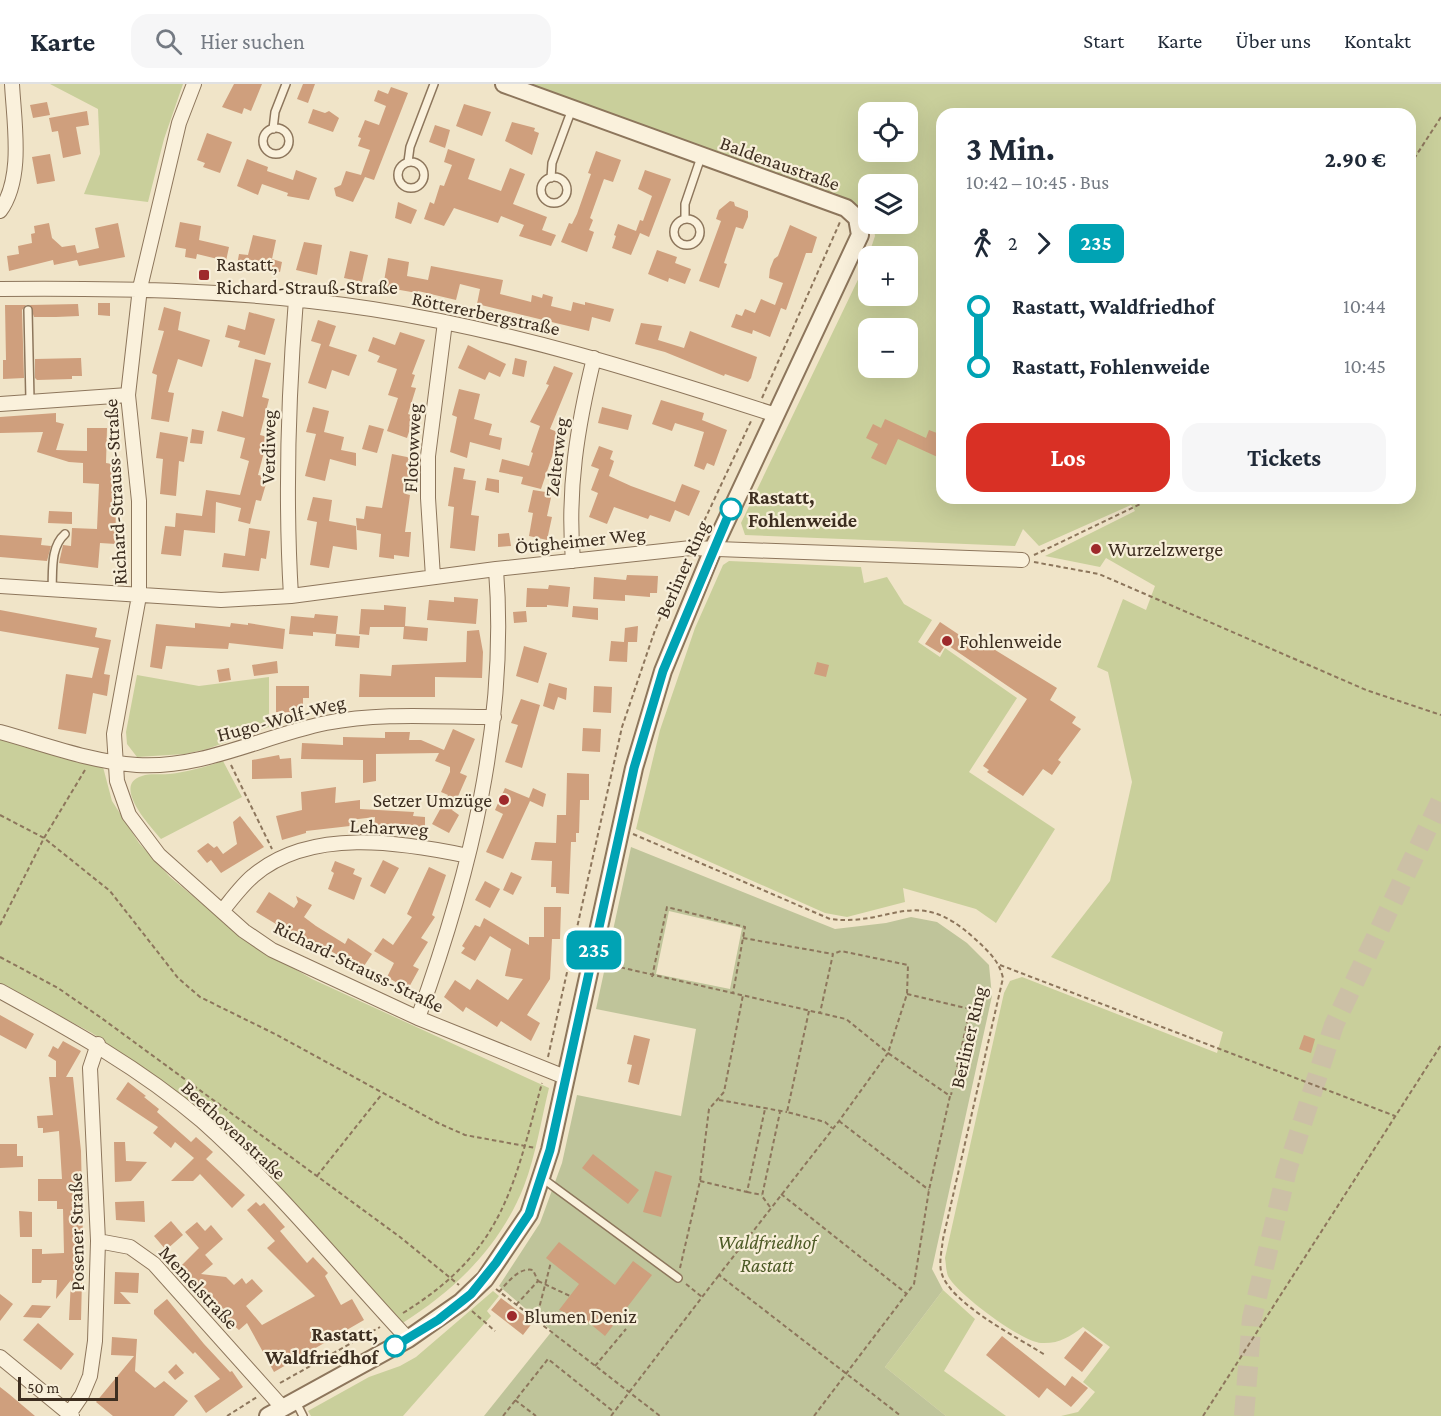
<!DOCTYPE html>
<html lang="de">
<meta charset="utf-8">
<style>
:root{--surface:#fff;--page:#f6f6f7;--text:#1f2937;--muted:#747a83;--line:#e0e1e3;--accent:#d93025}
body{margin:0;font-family:"Crimson Pro",serif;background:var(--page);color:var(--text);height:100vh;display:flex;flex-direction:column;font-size:22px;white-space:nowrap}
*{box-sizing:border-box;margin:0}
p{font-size:20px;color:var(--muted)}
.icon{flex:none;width:33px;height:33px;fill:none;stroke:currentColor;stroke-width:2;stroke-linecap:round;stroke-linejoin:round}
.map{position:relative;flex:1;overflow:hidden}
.drawer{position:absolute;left:936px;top:24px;width:480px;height:396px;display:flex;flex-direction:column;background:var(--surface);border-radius:18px;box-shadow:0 6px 24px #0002}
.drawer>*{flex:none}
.badge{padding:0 12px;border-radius:9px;font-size:21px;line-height:39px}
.controls{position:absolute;left:858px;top:18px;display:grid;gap:12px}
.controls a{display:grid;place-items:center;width:60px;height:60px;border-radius:12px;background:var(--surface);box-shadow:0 6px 24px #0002;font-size:30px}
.scale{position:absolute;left:18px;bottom:15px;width:100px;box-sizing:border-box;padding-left:6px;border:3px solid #3d2e20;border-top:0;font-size:16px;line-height:21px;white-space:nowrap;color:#3d2e20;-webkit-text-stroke:4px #f7eed8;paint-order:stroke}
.map>.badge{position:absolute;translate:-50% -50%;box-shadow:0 0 0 3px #fff}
.legs{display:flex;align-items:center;gap:9px;height:66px;padding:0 30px;font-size:20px}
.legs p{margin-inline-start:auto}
.head{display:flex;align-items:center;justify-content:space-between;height:102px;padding:0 30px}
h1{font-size:33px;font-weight:700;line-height:45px}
.cta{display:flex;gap:12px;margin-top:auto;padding:12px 30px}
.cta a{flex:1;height:69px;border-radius:18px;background:var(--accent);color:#fff;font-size:24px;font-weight:700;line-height:69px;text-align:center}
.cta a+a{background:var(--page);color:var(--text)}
ul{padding:0 30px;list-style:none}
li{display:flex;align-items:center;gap:21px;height:60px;font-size:22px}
li i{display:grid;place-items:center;width:9px;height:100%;margin:0 8px;background:currentColor}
li i::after{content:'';width:15px;height:15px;margin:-8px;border:4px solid;border-radius:50%;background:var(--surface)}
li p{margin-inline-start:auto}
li:first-child i{background:linear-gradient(#0000 50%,currentColor 0)}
li:last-child i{background:linear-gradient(currentColor 50%,#0000 0)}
header{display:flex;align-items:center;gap:36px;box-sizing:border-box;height:84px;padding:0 30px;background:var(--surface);border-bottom:2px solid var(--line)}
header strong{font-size:28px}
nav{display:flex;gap:33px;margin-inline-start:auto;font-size:21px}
.search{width:420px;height:54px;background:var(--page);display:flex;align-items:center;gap:15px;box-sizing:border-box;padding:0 21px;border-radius:18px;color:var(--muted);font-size:22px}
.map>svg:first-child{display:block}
</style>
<header>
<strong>Karte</strong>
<div class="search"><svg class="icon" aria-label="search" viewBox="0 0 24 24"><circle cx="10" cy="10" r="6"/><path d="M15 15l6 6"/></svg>Hier suchen</div>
<nav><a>Start</a><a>Karte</a><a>Über uns</a><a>Kontakt</a></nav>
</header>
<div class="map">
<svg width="1441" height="1332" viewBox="0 0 1441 1332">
<rect width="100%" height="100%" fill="#f0e4c8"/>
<!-- green -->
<path fill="#c9cf9b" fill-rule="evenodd" d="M50,0H183L164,55L148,118L84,110L100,70L98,25Z
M528,0H1441V1332H1061L1078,1328L1095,1308L1083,1298L1110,1263L1083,1243C1069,1253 1059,1260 1041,1259C1022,1258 957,1210 948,1192C946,1187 946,1179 945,1174L1004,909L1010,897L1022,893L1217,969L1223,948L1051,873L1110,797L1132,698L1108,588L1097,583L1123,515L1146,526L1155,502L1106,474L1100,483L1045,472L1135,427L1131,421L1039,462L1023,445L1015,462L745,451L741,439L866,179L875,152L873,140H908V100H868V132L863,123ZM868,28H908V68H868ZM942,30H1410V414H942ZM868,172H908V212H868ZM868,244H908V284H868Z
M729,477L861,483L864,499L887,493L904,520L932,536L918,558L940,573L945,564L1017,614L969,688L1055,745L996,839L976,825L903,804L905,818L847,833L825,829L636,745L660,646L695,544L723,481Z
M137,591L199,602L269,593V643L207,665L185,670L137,673L127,660L126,648Z
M0,654L99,680L103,683L112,717L139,759L170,793L247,857L312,895L549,1004C541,1036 536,1071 524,1102C500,1163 455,1206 401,1240L172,1005L92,949L0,900Z
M223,677L242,713L161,755C151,743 111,701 142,692C150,689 160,691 169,690C188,688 205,683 223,677Z
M943,1206L975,1235L944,1287L1006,1332H946L885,1283Z
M493,1207L499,1212L487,1227L491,1232L403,1332H311L308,1327L369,1293L400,1282L416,1273Z"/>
<!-- cemetery -->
<path fill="#bfc49a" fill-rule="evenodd" d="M631,763L835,845L886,839L911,833L937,838L967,859L989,881L992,912L932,1185L943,1206L885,1283L946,1332H484L552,1247L499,1202L540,1139L562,1079L577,1011L681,1032L696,945L596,925ZM669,827L742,844L730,905L656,890Z"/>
<!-- building -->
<path fill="#cf9f7d" d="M234,0H262L251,27L244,24L242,30L222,23Z
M303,0H315L308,19L297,15Z
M391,3L408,9L374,96L365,93L353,118L336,112L334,104L341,101L346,87L361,91L370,66L358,62L361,54L358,53L365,36L379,41L386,22L374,17L378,6L388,10Z
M47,18L50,31L33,34L30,21Z
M464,20L491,28L482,52L456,42Z
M313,25L325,29L329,27L339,34L333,48L308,39Z
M87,27L89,41L76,43L81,70L63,74L58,47L52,48L49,34Z
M512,38L535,44L534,47L539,49L532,71L505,57Z
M435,41L450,46L445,64L429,58Z
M207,49L232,58L220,89L203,83L205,79L197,76Z
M448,65L475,75L468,95L501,107L510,84L525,90L513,120L547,133L542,146L556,151L551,162L519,152L524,141L501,132L498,139L454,124L444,142L424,135L430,118L434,120L440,101L444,102L452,81L444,78Z
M596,67L621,76L613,98L604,95L590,134L593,136L589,146L594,148L587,168L561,158L569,139L572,140L577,130L591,90L588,89Z
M50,70L55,97L37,100L32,73Z
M247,75L268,83L267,87L293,96L296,86L317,94L309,116L287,112L288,109L262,100L258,111L237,102Z
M645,86L671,95L649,153L640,149L631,171L612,164L616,152L614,151L618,140L636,147L640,136L643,137L652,112L638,105Z
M730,117L734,118L735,122L748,127V133L743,145L736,143L724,179L727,180L719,204L699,197L721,137L716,135L719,126Z
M398,118L417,126L411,140L395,134Z
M180,138L201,142L199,156L229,163L226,177L197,170L196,175L185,173L186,165L175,163Z
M49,139L52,154L62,163L75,161L77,169L99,164L95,144L118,139L125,173L79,182L77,176L54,181L53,176L9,187L7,172L19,170L18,162L32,159L31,150L35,149L34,142Z
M790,141L817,153L812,169H806L786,226L781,224L770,253L753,246L752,250L731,243L736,230L742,232L745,225L755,229L761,215L775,221L783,199L769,194L770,185L774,175L778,172Z
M253,151L276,156L272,175L282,178L280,188L249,181L248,183L237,181L239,170L248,171Z
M304,158L322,161L317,191L296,186Z
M657,166L677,173L675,179L691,185L685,200L669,194L668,198L648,190Z
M350,167L368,171L362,198L344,194Z
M388,174L409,178L407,192L428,196L431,182L503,196L500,210L531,218L532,211L542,214L543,210L553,213L551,222L571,227L573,218L585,221V218L614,225L610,238L592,233L589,247L477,220L480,205L460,200L456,216L418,207L417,209L383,203Z
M98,219H110V232L98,231Z
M78,220L79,232L56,233H34L30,221Z
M5,221H26L22,226L24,294L3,295V276H6Z
M164,223L181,228L178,246L210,256L202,283L178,275L168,308L174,309L169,338L151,335L157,291L152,289L164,247L158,246Z
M249,228L275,235L265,271L238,263L240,257L225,253L228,241L245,246Z
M318,236L336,242L329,262L357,271L349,292L332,286L326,305L308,299L321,260L311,257Z
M641,239L662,242L658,256L684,264L690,247L757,273L751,294L748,298L725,290L724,292L665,268L635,260Z
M400,248L425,256L412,290L415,291L411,303L416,304L408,330L414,332L407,354L387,347L398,314L388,311L397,285L377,278L380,272L368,267L373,253L395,261Z
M468,261L506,280L500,293L489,288L485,296L458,284Z
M81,274L82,292H72V295L37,296L35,294V275Z
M515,274L527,277L524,293L512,290Z
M255,275L271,279L262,313L269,315L260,351L268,353L258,391L268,393L261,417L256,416L250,440L238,437L241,424L216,418L215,449L184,446L181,472L161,470L165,442L175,443L176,429L202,432L206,406L240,411L249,377L240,374L245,354L217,347L222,327L243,333Z
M554,282L573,289L550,345L560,349L541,405L521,400L523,393L499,388L502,375L529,382L533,369L531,368L540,342L530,338L549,301L546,300Z
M459,305L480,310L474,335L492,340L489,351L502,354L500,366L470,358L467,374L450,368L457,333L452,331Z
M661,316L704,329L702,336L727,346L714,382L707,379L704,386L694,382L704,348L675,339L672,347L652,340Z
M313,323L329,327L324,348L344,353L341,366L356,369V382L330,375L325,397L305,392L316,350L306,348Z
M602,323L632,331L628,346L598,339Z
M56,329V338L64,340L56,366L87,367V344H107L106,379L112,380V386H115L116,460L100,459L98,484L59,479L63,461L71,462L72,444L97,445L99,400L83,399V379L69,378L37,368L43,348L0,349V333Z
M885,335L926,354L929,346L942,351V375L898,355L886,381L871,374L878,360L866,354L873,340L881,344Z
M369,341L384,345L377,369L362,365Z
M192,345L204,347L202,360L190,359Z
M160,348L188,353L184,378L179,377L176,412L160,410L163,375L156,374Z
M599,362L613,367L610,375L614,377L609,392L631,402L675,418L682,400L700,407L689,432L675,426L670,438L650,431L648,435L614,423L607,440L589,433L598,409L591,406L599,385L591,382Z
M392,370L412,374L406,410L410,411L405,448H411L409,473L394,471V475L379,473L381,450L357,446L356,434L364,435L366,422L382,424Z
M454,383L465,385L463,395L476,397L471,431L479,432L475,467L450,464L454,423L448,422Z
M487,394L499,396V409L485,406Z
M533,406L552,409L547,432L552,433L547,456L529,452L533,429L528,428Z
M313,413L332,416L329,437L356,442L357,466L333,462L329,484L310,481L317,438L307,436Z
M49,427L72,428V440L48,439Z
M249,444L270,447L266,475L261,474L259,487L222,483L224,469L245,472Z
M509,449L511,462L498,463V450Z
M0,451L42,454L41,461L51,462L47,477L0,473Z
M627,491L658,492L657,509H650V513L625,511V517L593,515L594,493L626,496Z
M549,501L570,503L568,523L547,521V523H526L527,504L548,505Z
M454,513L478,515L476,540L427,536L429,516L454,518Z
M384,521L406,523L405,542L428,544L427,557L403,555L404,543H370L369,551L359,550L361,525L384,526Z
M573,522L598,524V536L572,533Z
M0,526L97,544L95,553L111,556L104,590L110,591L107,612L93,609L86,650L58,645L64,604L66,590L92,594L99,564L0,547Z
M526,527L527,538L514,539L513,528Z
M315,530L338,532L336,550L313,548V552L289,550L291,532L314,534Z
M940,538L970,558L971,556L985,565L987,561L1057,604L1050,616L1076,633L1072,639L1081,645L1058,676L1061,678L1052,691L1043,685L1023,712L987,688L989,686L983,682L1027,615L946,560L940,569L925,560Z
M195,539L230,543L231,539L248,541V539L285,545L283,565L229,559L228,565L166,562L162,585L150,583L156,540L195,544Z
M638,542L637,558H628L627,578L609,577L611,557L624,558L625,544Z
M479,546L483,568L482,594L435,593V613H359L360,590L391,592L392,581L466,578L467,547Z
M336,550L360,552L359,564L335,562Z
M524,562L547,569L538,599L516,592Z
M277,577L278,589L254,592L252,581Z
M817,578L829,581L826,593L814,590Z
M229,584L231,596L219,598L217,586Z
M549,599L567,604L566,616L558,613L554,626L543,622Z
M276,602H309V614H303V629L276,628Z
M594,602L612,603L611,629L593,628Z
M521,615L540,621L522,684L505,678L518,641L511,639Z
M583,644L601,645L600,668L582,667Z
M453,645L475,655L460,689L467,692L452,726L459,731L449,749L432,740L448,711L441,708L450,688V683L435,677L439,669L376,670V697L363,699V676L301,675L302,659L343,661V653L385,654V648H410L409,656H421L444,666Z
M279,671L280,675L291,674L292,694L252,695V676Z
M567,689L589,690V716H580L579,749H576V758H571L569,810L556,809V803H551L552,777L531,776L535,758L556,759L557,731H566Z
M336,703L335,719L360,716V725L414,728L413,732L425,733V744L374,742L375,733L350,736V742L306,747V749L282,756L276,732L302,726L301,708Z
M505,704L529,714L533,704L546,710L543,723L530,717L503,775L486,768L503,730L495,726Z
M240,732L264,763L221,789L211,776L207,779L197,767L208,759L214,764L217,762L223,770L237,760L233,738Z
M383,776L399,784L385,810L370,802Z
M335,777L355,785L353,790L362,794L354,816L328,805L334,789L331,787Z
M429,783L446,791L432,831L435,833L421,854L428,858L413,882L419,885L408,905L387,893L394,879L374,867L383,854L393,861L412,833L407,830Z
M511,788L522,793L513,811L503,806Z
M485,797L500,805L490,824L475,816Z
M269,808L294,824L298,818L296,812L312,821L304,833L316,842L345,860L348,854L372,870L362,885L322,862L320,865L306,858L256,828Z
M544,823H561L560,855H552L550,895L527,931L540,939L531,957L501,937L497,943L466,923L463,928L444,913L455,896L470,906L477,895L508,916L523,895L505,892L511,865L490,852L475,877L461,869L465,864L462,862L475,841L480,843L484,834L529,861V853H544Z
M0,931L34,950L26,965L0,951Z
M634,951L650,955L639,1001L628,998L632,981L627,980Z
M1304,951L1315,955L1311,969L1299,965Z
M63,957L81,967L66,993H73L81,1067L83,1155L81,1236H69L71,1196L56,1215L57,1196H42L41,1199H32V1165H42V1170L64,1169L63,1125H57V1117H38V1095H62L59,1047L43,1049V1044H38L37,1032L53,1031L49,993H56V977L48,972L53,962L58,965Z
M128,998L146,1012L144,1013L159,1025L157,1028L191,1058L196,1053L213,1068L206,1075L245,1111L232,1124L200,1090L193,1097H171L194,1074L175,1058L171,1064L153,1049L158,1043L116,1015Z
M114,1058H125L126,1077L147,1078L131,1097L115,1098Z
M0,1060H17V1072H23V1083L0,1084Z
M593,1070L639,1106L628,1120L582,1084Z
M655,1087L672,1092L661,1133L643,1128Z
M144,1117L145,1138L116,1136L115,1118Z
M256,1118L260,1122L264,1119L285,1143L280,1147L307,1179L313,1173L328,1189L325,1192L341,1221L352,1215L364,1236L274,1288L247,1239L239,1246L233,1241L181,1182L199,1164L213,1180L201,1190L226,1193L234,1201L242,1194L246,1200L252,1195L263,1207L246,1222L262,1241L315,1212L267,1164L275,1157L247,1126Z
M19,1127L32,1128V1153H20Z
M171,1137L183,1151L166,1166L154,1152Z
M197,1138L205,1147L211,1141L223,1155L205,1171L185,1148Z
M559,1158L615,1201L633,1177L652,1191L605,1252L588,1238L559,1226L579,1200L546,1174Z
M115,1188L139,1189L138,1209L120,1208L131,1220H114Z
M0,1210L13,1220L0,1237Z
M501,1214L533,1238L523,1251L491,1226Z
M167,1215L204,1260L230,1288L232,1287L243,1303L206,1329L194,1312L220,1295L195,1268L193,1270L154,1230V1226Z
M32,1221L51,1222L41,1234L23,1233Z
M38,1239L74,1270L61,1286L23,1256Z
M1085,1247L1103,1261L1082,1288L1064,1274Z
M1002,1252L1065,1302L1072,1292L1088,1304L1071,1323L1047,1304L1039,1314L986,1271Z
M112,1253L137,1255L135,1287L155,1304L164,1297L188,1317L174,1332H113L96,1318L134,1272L111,1271Z
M176,1280L184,1289L175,1296L168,1288Z
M0,1303L9,1310L35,1332H0Z"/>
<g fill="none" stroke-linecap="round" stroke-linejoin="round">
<!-- secondary-tunnel -->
<path stroke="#ccc0a6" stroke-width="20" stroke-dasharray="20 10" stroke-linecap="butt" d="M1244,1332L1252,1234L1287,1086L1334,941L1441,716"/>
<!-- service casing -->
<g stroke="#8d765c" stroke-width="10">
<path id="service" d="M263 57a13 13 0 1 1 26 0a13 13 0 1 1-26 0Z
M273,45L275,28L286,0
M398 91a13 13 0 1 1 26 0a13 13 0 1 1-26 0Z
M408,78L410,63L434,0
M541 106a13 13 0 1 1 26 0a13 13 0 1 1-26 0Z
M551,94L552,79L572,25
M685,135V120L701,73
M674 148a13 13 0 1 1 26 0a13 13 0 1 1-26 0Z
M28,226L30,316
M52,506C53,487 50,463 65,450
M542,1094L678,1194
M295,1316L303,1332"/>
</g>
<!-- minor casing -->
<g stroke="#8d765c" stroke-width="16">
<path id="minor" d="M194,0L179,39L140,204L128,311L139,417V512L114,650L117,697L129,731L159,771L244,847L272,866L418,934L565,993
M0,127C24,94 14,39 12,0
M0,205C125,204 248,206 372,225C510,246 643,288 776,331
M0,320L128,311
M573,477C567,406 577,343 594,274
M433,493L428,414V372L445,238
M0,502L221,516L291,512L496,485L691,464L1022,476
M291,512C285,412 288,315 296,215
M0,648C44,660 91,678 137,681C203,685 263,652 326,639C381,628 438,633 494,633
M222,827C232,815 242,801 253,792C310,743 401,758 468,772
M0,907C71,946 140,984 202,1037C276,1103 340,1182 408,1255
M418,934C470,791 508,638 496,485
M98,1157L130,1163L154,1180L282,1323
M0,1273L72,1332
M69,1330L82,1311L90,1292L95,1257L98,1157L90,984L98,960"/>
</g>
<!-- tertiary casing -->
<g stroke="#8d765c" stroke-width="20">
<path id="tertiary" d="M268,1332L408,1255L461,1218L485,1195L529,1130L550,1066L634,684L663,587L714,463L860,151L857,134L846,124L504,0"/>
</g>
<!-- path -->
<path stroke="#8d765c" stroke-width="2" stroke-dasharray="4.5 3" stroke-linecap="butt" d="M1410,81L1441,33
M762,314L840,138
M698,450L752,335
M1034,471L1153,414
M1034,478L1099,490L1366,606L1441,631
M231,681L272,765
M0,731L44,754L110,807L178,894L200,913L277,951L438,1039L465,1051L536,1064
M633,750L830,835C892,843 915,800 974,854C987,866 999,876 1003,894L943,1155C942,1165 939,1177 941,1187C948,1219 1019,1254 1045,1271
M0,841L44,754L85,686
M743,854L833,870L820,929
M0,873L58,904L100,933L400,1153L459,1201
M606,880L846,935L888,969L839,1037L719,1191L901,1332
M1000,881L1395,1032
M652,893L667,823L745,843L733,909
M907,910L970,925L951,1011
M809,927L787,1028L825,1038L832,1044
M548,973L622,643L655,546L684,479
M719,1016L787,1028
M839,1037L929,1106
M317,1092L382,1010
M700,1097L747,1108L765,1025
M747,1108L762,1111
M781,1110L907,1210
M770,1123L762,1112L780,1028
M680,1184L700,1097L709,1025L724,1008L743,911
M538,1197L570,1212
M686,1200L702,1213
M496,1205L660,1332
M499,1208C508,1198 519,1183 533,1186L538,1197L516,1221
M472,1227L495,1247
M403,1229C503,1167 513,1105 542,999
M536,1236L551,1178
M595,1282L626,1245
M280,1299L380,1243
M515,1316L536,1332
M227,1332L257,1313
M503,1332L548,1275L614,1328
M611,1332L719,1191
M814,1332L914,1200L929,1106L950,1012L888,969L907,910L908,881L841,867L833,870
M1203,1332L1441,961"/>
<!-- service -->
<use href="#service" stroke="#faf1dc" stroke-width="7"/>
<!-- minor -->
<use href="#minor" stroke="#faf1dc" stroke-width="14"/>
<!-- tertiary -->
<use href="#tertiary" stroke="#faf1dc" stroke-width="16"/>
</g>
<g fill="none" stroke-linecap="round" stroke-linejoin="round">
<!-- line-1 casing -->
<g stroke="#fff" stroke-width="14">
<path id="line-1" d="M395,1262L438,1236L471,1210L496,1179L529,1130L550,1066L634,684L663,587L731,425"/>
</g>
<!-- line-1 -->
<use href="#line-1" stroke="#00a3b4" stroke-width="9"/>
</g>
<!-- markers -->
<g fill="#9e2a2b" stroke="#f7eed8" stroke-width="2">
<rect x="198" y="185" width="12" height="12" rx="3"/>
<circle cx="1096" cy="465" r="6"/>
<circle cx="947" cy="557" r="6"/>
<circle cx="504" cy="716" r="6"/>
<circle cx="512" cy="1232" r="6"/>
</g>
<g fill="#fff" stroke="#00a3b4" stroke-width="3">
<circle cx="731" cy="425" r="10"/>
<circle cx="395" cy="1262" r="10"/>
</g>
<g text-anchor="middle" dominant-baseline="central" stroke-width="4.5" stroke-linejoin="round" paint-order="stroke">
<!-- street labels -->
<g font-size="20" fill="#3d2e20" stroke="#f7eed8">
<text transform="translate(780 79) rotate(20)">Baldenaustraße</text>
<text transform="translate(486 229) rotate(12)">Röttererbergstraße</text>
<text transform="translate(268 363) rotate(-89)">Verdiweg</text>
<text transform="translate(412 364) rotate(-87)">Flotowweg</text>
<text transform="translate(556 373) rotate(-83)">Zelterweg</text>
<text transform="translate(115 408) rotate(-93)">Richard-Strauss-Straße</text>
<text transform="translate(580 456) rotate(-6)">Ötigheimer Weg</text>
<text transform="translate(682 485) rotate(-66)">Berliner Ring</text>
<text transform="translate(281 634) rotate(-15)">Hugo-Wolf-Weg</text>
<text transform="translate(389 743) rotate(3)">Leharweg</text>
<text transform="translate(359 882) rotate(26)">Richard-Strauss-Straße</text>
<text transform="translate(968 953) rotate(-77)">Berliner Ring</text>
<text transform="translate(234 1046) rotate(43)">Beethovenstraße</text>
<text transform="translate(76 1148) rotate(-91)">Posener Straße</text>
<text transform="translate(199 1203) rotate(47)">Memelstraße</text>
</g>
<!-- poi labels -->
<g font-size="20" fill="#3d2e20" stroke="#f7eed8" text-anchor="start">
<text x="216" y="180">Rastatt,<tspan x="216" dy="23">Richard-Strauß-Straße</tspan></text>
<text x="1108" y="465">Wurzelzwerge</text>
<text x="959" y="557">Fohlenweide</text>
<text x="492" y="716" text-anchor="end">Setzer Umzüge</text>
<text x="524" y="1232">Blumen Deniz</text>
</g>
<!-- stop labels -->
<g font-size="20" font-weight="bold" fill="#3d2e20" stroke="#f7eed8" text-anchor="start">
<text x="748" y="413">Rastatt,<tspan x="748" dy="23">Fohlenweide</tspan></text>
<text x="378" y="1250" text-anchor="end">Rastatt,<tspan x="378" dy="23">Waldfriedhof</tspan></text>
</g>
<!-- park labels -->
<g font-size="20" font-style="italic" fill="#4d5a26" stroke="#f7eed8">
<text x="767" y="1158">Waldfriedhof<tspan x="767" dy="23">Rastatt</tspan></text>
</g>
</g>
</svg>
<div class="controls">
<a><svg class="icon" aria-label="locate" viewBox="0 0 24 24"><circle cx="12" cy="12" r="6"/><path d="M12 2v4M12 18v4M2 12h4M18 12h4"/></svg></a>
<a><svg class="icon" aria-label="layers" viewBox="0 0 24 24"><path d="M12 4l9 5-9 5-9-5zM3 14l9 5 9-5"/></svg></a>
<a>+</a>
<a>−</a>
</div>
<div class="scale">50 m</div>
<b class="badge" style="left:594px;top:866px;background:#00a3b4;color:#fff">235</b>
<section class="drawer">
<div class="head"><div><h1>3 Min.</h1><p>10:42 – 10:45 · Bus</p></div><b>2.90 €</b></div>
<div class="legs"><svg class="icon" aria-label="walk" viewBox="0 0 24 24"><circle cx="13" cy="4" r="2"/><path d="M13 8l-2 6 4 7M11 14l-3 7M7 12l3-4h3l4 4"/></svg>2<svg class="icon" aria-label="forward" viewBox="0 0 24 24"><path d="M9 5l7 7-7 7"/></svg><b class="badge" style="background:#00a3b4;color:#fff">235</b></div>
<ul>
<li><i style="color:#00a3b4"></i><b>Rastatt, Waldfriedhof</b><p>10:44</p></li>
<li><i style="color:#00a3b4"></i><b>Rastatt, Fohlenweide</b><p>10:45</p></li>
</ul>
<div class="cta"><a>Los</a><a>Tickets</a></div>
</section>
</div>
